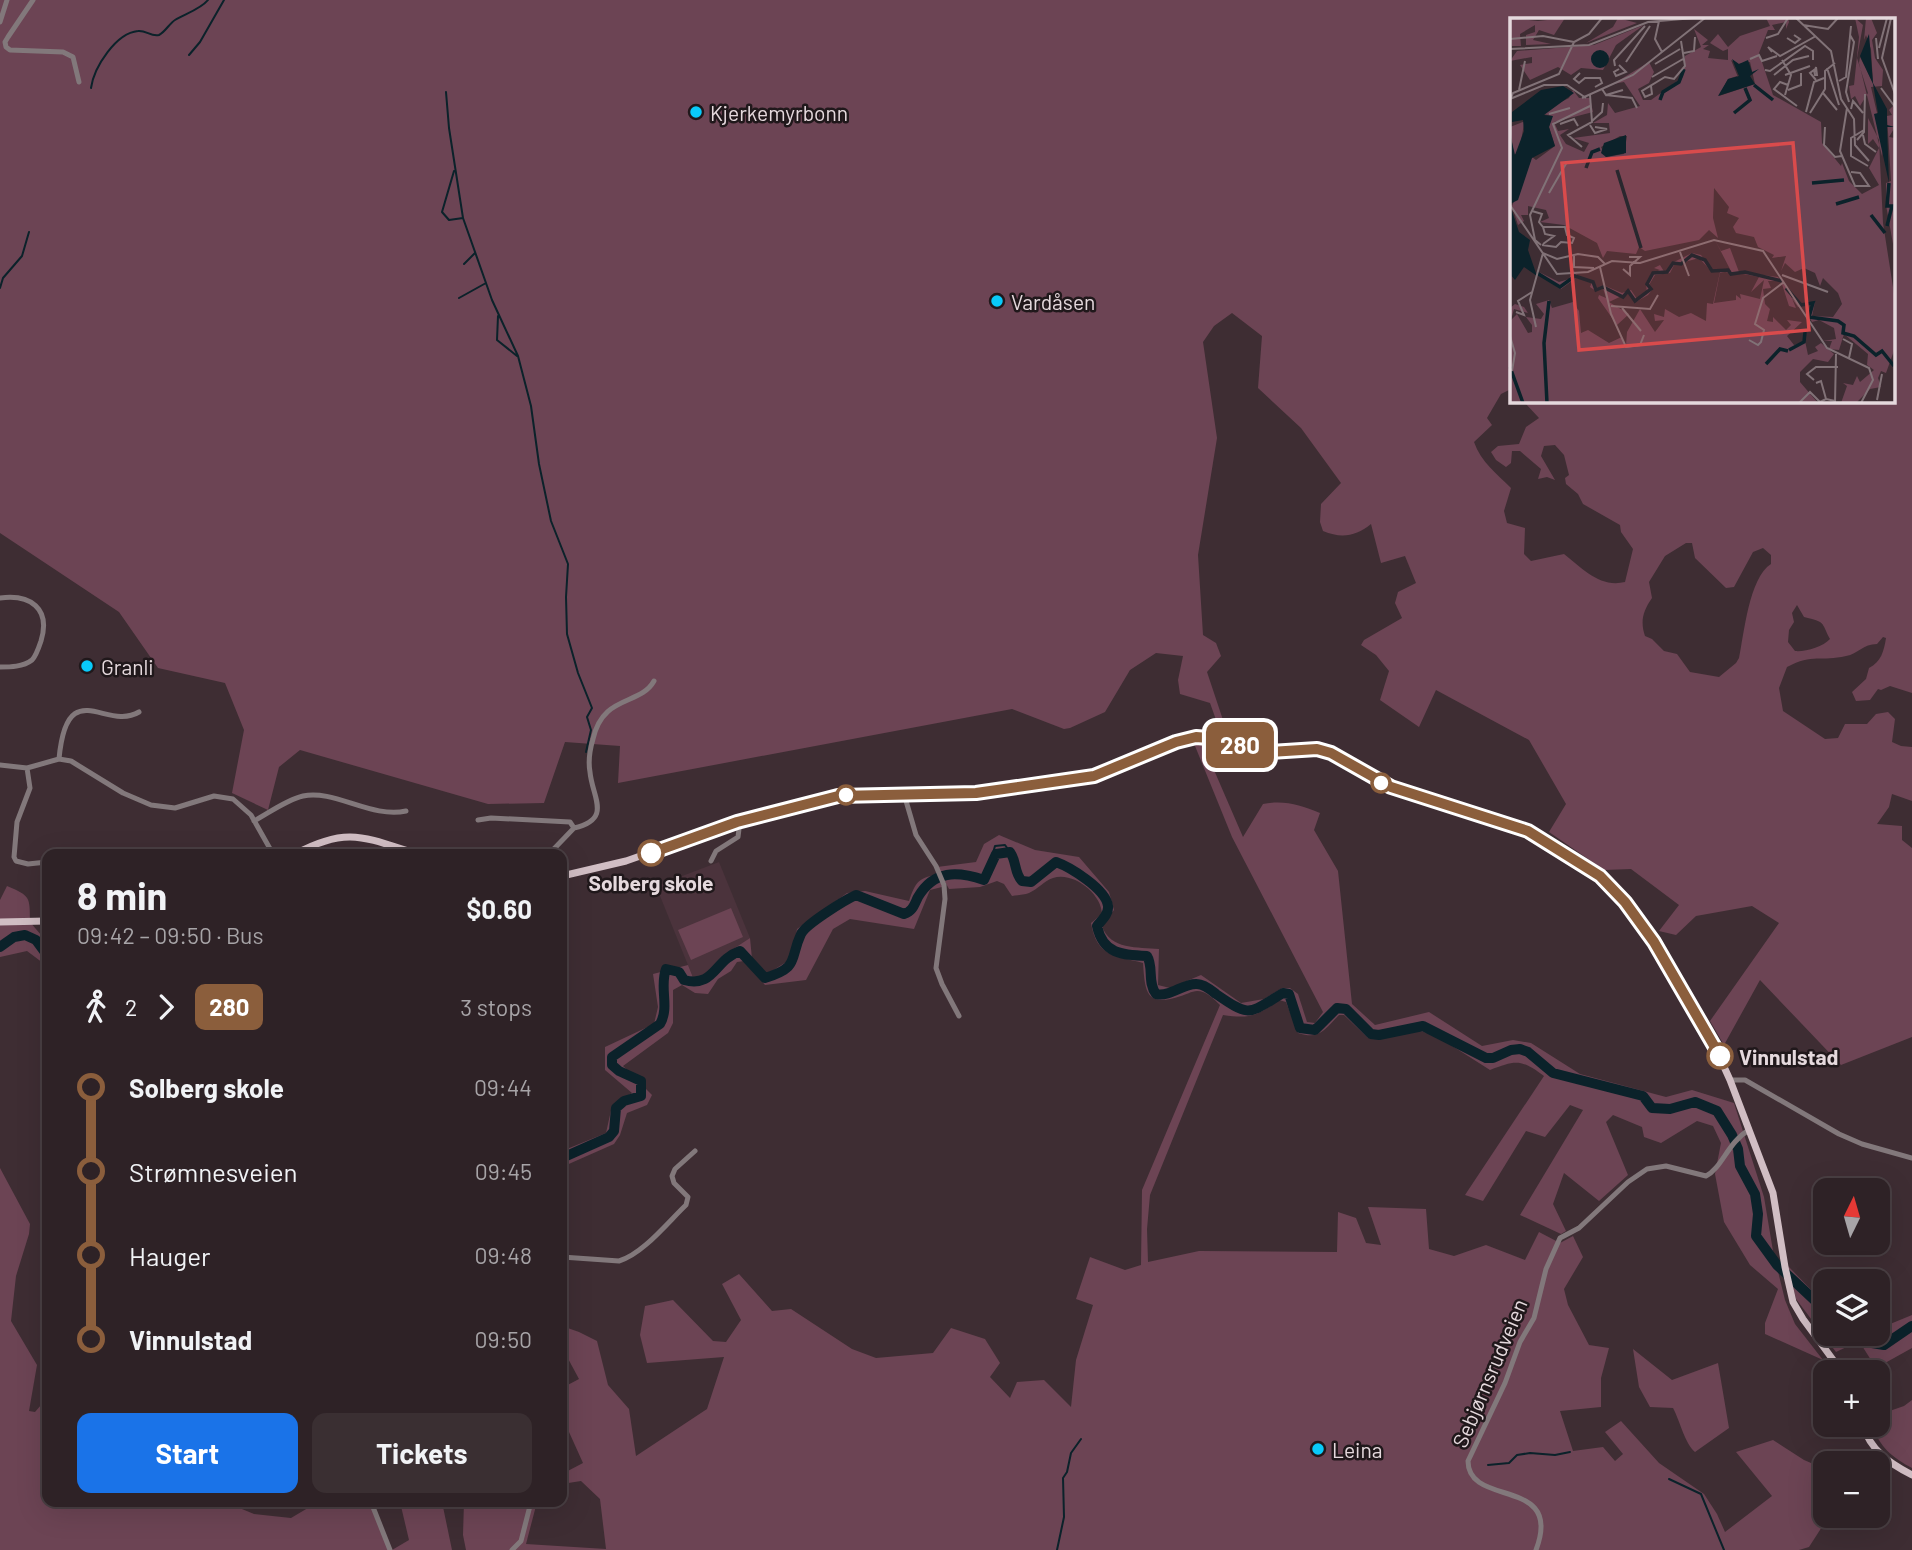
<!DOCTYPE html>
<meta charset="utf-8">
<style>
:root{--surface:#2e2226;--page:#3a2f32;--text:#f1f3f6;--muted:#a7a4a7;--line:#493f43;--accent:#1a73e8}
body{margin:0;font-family:Barlow,sans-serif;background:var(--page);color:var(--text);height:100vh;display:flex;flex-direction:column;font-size:26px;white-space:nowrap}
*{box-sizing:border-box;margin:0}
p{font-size:23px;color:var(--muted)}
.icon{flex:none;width:38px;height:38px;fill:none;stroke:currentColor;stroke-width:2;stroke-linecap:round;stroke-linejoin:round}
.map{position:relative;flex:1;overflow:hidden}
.drawer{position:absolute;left:42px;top:849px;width:525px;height:658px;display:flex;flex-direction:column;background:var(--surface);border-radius:14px;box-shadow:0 7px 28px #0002,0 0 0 2px var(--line)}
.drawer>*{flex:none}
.badge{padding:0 14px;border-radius:10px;font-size:24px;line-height:46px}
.needle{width:46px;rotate:5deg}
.fabs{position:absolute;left:1813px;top:1178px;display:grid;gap:14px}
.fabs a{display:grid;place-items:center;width:77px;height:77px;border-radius:14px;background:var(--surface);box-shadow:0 7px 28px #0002,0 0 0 2px var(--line);font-size:35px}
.map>.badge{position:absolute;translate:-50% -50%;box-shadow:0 0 0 4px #fff}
.legs{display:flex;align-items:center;gap:10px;height:77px;padding:0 35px;font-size:23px}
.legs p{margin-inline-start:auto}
.summary{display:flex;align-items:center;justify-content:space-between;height:119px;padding:0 35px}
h1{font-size:38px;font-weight:700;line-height:52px}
.cta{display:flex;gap:14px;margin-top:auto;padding:14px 35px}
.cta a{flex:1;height:80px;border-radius:14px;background:var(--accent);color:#fff;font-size:28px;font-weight:700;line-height:80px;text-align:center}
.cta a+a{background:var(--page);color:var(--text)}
ul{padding:0 35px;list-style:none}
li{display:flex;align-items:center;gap:24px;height:84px;font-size:26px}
li i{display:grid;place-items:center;width:10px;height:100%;margin:0 9px;background:currentColor}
li i::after{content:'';width:18px;height:18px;margin:-9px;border:5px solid;border-radius:50%;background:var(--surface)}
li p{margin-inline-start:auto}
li:first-child i{background:linear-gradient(#0000 50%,currentColor 0)}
li:last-child i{background:linear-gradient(currentColor 50%,#0000 0)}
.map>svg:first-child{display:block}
</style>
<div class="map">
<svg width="1912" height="1550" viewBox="0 0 1912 1550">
<rect width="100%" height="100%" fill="#3e2d33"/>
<!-- built -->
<path fill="#4b333c" d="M719,862L750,938L727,953L706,981L694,980L656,886Z"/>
<!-- green -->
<path fill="#6c4454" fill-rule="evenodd" d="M0,0H1912V693L1890,686L1881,690L1878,689L1870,700L1856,701L1852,692L1866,679L1869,668C1881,662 1884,651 1886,638L1883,637L1877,644C1863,644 1858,654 1846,656C1821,662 1813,653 1787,667L1779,688L1783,711L1825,739L1838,738L1845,724H1867L1876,714L1888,712L1895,719L1892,742L1901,746L1912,747V801L1892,794L1889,807L1877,824L1902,826V840L1912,848V1037L1841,1065L1760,980L1724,1045L1710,1021L1779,923L1752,906L1696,916L1676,935L1659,931L1679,905L1631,869L1604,870L1549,832L1566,804L1529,740L1436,690L1419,727L1380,700L1389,671L1376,655L1361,645L1364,640L1402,618L1395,603L1398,592L1416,583L1405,556L1381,563L1371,524C1356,536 1342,539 1323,531L1320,522L1321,504L1341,483L1301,428L1258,388L1262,336L1232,313L1214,326L1203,342L1217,438L1198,555L1203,635L1216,643L1221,656L1207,672L1226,729L1219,728L1210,703L1180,694L1178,680L1183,656L1156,653L1130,670L1105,712L1070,728L1064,729L1012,709L618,783L620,746L565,742L544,803L488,804L300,750L279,767L268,810L232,793L244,730L225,683L158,668L119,612L0,533ZM1511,19H1893V401H1779L1777,403L1765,404L1764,401H1526L1525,403L1539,418L1526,427L1519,444L1498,446L1491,452L1496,460L1506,467L1511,463L1512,451H1520L1541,469L1538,479L1547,477L1555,480L1541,456L1544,446L1555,445L1564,455L1569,475L1565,478L1566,484L1578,494L1583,504L1620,525L1621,532L1633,549L1625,582C1600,588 1583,569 1564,554L1531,561L1524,554L1525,528L1507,523L1504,511L1511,488C1497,474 1481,462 1474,442L1492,425L1487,418L1501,394L1511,389ZM1686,543H1692L1695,558L1726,588L1734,587L1753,552L1763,548L1771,555V564C1749,578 1744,634 1739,658L1736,663L1719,677L1690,672L1677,654L1664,651L1652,639L1645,636C1640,621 1643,611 1652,598L1649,582L1665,556ZM1797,605L1804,617C1826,622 1821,622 1830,639C1823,647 1805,652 1795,651L1788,642L1789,630L1794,622L1792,613Z
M1201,740L1243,837L1263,804C1285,800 1300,805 1320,813L1314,830L1338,871L1352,1004L1375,1025L1429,1012L1482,1046L1513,1040L1531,1043L1580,1074L1666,1097L1692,1090L1734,1103L1764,1197L1773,1251L1785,1300L1795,1324L1823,1360L1765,1334V1323L1778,1289L1750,1265L1724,1222L1715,1174L1721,1143L1713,1126L1697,1121L1661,1143L1644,1137L1642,1127L1613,1115L1606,1122L1628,1175L1599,1201L1564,1173L1553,1204L1566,1231L1561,1234L1520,1215L1583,1110L1570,1105L1545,1137L1526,1131L1483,1201L1465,1195L1544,1076C1521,1059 1516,1060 1490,1070L1435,1035L1416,1030L1378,1039L1368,1038L1344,1015H1339C1324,1030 1320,1040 1298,1033L1286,1002L1279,1000C1257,1016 1250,1019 1223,1015L1150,1195L1147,1229L1148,1262L1199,1251L1337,1252L1338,1212L1356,1218L1366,1243L1381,1245L1368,1207L1426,1209L1429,1249L1454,1256L1486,1245L1525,1260L1539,1232L1560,1243L1573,1236L1583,1257L1564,1289L1568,1305L1589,1345L1609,1348L1601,1378V1407L1560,1411L1573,1451L1603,1447L1615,1461L1623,1454L1605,1432L1621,1421L1659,1463L1704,1494L1717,1514L1725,1532L1772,1496L1736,1452L1773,1440L1804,1460L1825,1469V1516H1829L1809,1547L1799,1550H466L463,1535L464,1502H537L526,1544L606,1549L600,1499L581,1481L562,1484V1474L583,1463L569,1432L562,1429V1388L579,1379L565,1353L562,1354V1326L579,1332L597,1341L608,1385L629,1409L636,1456L707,1409L724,1357L647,1363L640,1335L645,1306L673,1300L713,1341L726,1342L741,1320L722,1284L739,1274L772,1311L791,1309L852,1349L876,1358L933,1353L951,1328L985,1339L1000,1363L990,1377L1010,1398L1017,1382L1044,1380L1071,1407L1076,1360L1093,1305L1076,1299L1090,1257L1125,1270L1141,1265L1142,1190L1220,1005C1214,999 1206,991 1197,991C1192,991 1185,995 1181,996C1146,1008 1145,992 1143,963C1114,955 1097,957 1091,923L1102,914C1102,894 1073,871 1053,878C1044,881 1038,889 1029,893C1024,895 1017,895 1012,896L1004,884L997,881L980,887L949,889L937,867L976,862L984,844L999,835L1035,850L1079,857L1109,892L1114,910L1102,926C1110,950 1138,947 1159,949L1158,985L1170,988L1201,975L1241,1003L1264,999L1282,988H1290L1298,994L1307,1022L1315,1023L1323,1012L1232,837L1193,741Z
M940,874L946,886L930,890L914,929L850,919L833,929L806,980L765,985L744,961L737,962L731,971L718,979L708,994L695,993L682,985L673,990V1023L668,1033L623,1066L652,1095L647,1105L627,1113L620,1135L614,1144L562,1167V1151L606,1133L612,1106L632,1093L605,1070V1047L654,1024L658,1007L653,974L688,965L694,980L706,981L727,953L750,938L752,959L767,974L791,959L797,929L847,893L865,891L909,901C916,881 918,878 940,874Z
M7,886C30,896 30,896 30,922L47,942V966L27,951L0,957V900Z
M731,908L743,937L691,960L678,930Z
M0,1168L30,1224L29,1234L16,1276L11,1321L37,1365L29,1411L35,1412L47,1398V1502H225L254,1514L291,1518L318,1502H370L390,1550H0Z
M1788,1266L1822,1301H1825V1334H1878V1329L1912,1315V1348L1876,1368L1859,1341L1836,1352L1796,1299Z
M1633,1349L1672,1380L1718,1363L1729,1428L1695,1452C1685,1444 1680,1421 1673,1408L1650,1407L1639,1387Z
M1912,1400V1468C1893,1458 1878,1446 1873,1425L1878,1424V1415L1904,1406Z
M400,1502H442L452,1550H392L409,1540Z"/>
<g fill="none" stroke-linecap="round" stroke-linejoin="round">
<!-- stream -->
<path stroke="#0b222a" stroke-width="2" d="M189,55L200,42L224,0
M91,88C94,67 116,33 138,31C146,30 151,37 159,35C165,32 169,24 175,20C185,14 201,9 208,0
M446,92L449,128L463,218L492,300L518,356L531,406L539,464L551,521L568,564L566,597L567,634L578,673L592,708L587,717L591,730L586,752
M454,171L442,212L449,220L463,218
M464,264L475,253
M0,288L3,278L22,256L29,232
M459,298L486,283
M498,316L497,340L517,356
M994,859L993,853L995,846L1005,845L1010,852
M1488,1465L1509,1463L1517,1455L1530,1453L1555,1455L1570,1452
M1669,1479L1701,1494L1724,1550
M1057,1550L1064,1517L1063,1478L1067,1472L1071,1453L1081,1439"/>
<!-- river -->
<path stroke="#0b222a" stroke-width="10" d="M0,947L14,937L25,935L36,940L47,955
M562,1158L609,1137L614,1131L616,1108L624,1101L641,1096V1081L619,1071L612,1065V1057L660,1024C670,1007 659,987 666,969L679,972L684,980C715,988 714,960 740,951L765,978C800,967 789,960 801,934C806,924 845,900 856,895L904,914C913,911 914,905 918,897C934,870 957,871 984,880L996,854L1010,852C1017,862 1014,873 1022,881L1031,882L1056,862C1070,867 1106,889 1108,906C1109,914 1102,920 1097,926C1103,954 1122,955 1147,956C1154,967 1147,982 1156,994C1171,997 1183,983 1197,984C1204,984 1211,990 1216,994C1251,1018 1248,1014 1283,993L1289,994L1300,1028L1315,1030L1337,1008L1346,1009L1371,1034L1379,1035L1423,1026L1486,1058H1493L1511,1050L1520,1049L1528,1052L1553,1073L1643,1096L1652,1108L1670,1109L1695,1102L1717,1111L1732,1135L1738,1149L1740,1166L1755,1194L1758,1214L1756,1236L1777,1265L1825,1310
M1857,1334L1872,1343L1884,1345L1912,1326"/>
<!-- minor -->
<path stroke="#82787b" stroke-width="5" d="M33,0L8,37L5,42L6,47L10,50L63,52L73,57L79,82
M0,22L7,0
M0,598C30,594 51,608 41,641C39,647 36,656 32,660C23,667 10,667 0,667
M59,759C67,673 106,732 139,712
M0,765L27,768L59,759L71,761L123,793L151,805L175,808L214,796L233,799L251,815L273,854
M27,768L30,788L17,822L14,857L16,861L28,864L47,862
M904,794L916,835L936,866L944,885L945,899L936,968L942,984L959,1016
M478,820L491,818L570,822L574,828L549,854
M254,821C269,813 286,800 303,796C334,789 372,819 406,811
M574,828C613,819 592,797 590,772C588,761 590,749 593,739C603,694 640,706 654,681
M711,861L716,851L738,837L739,829L737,822
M1730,1080H1745L1839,1134L1862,1144L1912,1158
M562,1257L619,1261C643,1254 668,1222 686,1205L688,1197L674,1183L672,1176L675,1169L695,1151
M371,1502L390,1550
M512,1550L521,1541L531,1502
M1536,1550C1564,1476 1468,1508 1468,1461L1505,1383L1520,1342L1534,1318L1546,1269L1560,1238L1579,1228L1628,1182L1647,1169L1666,1166L1706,1176C1722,1168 1728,1142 1749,1130"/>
<!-- major -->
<path stroke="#d1bec4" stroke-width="7" d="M295,854C347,826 364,837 417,854
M562,876L626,861L737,822L838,796L976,793L1082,779L1106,773L1177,742L1196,737L1222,739L1270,752L1310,748L1323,750L1391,787L1528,831L1590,868L1611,885L1625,902L1669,965L1711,1038L1730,1080L1773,1193L1785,1267L1793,1302L1803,1319L1842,1372
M0,922L47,921
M1862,1424C1871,1451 1889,1463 1912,1475"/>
</g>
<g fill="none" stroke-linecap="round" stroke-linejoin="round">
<!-- line-1 casing -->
<g stroke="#fff" stroke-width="16">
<path id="line-1" d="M651,853L737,822L838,796L976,793L1094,776L1176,742L1196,737L1222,739L1270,752L1317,749L1331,753L1391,787L1528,831L1600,876L1625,902L1654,942L1720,1056"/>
</g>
<!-- line-1 -->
<use href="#line-1" stroke="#8b5e3c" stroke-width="10"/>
</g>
<!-- markers -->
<g fill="#09cafa" stroke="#20181b" stroke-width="2.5">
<circle cx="696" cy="112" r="7"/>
<circle cx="997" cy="301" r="7"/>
<circle cx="87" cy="666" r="7"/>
<circle cx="1318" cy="1449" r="7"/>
</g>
<g fill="#fff" stroke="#8b5e3c" stroke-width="3.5">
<circle cx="1381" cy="783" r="9"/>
<circle cx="846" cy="795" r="9"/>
<circle cx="651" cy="853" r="12"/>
<circle cx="1720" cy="1056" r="12"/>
</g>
<g text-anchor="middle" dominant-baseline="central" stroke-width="5" stroke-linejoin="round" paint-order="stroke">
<!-- poi labels -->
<g font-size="21" fill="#e5d9dd" stroke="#20181b" text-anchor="start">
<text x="710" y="112">Kjerkemyrbonn</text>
<text x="1011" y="301">Vardåsen</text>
<text x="101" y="666">Granli</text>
<text x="1332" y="1449">Leina</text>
</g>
<!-- stop labels -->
<g font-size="21" font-weight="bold" fill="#e5d9dd" stroke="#20181b">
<text x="651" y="882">Solberg skole</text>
<text x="1739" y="1056" text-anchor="start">Vinnulstad</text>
</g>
<!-- street labels -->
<g font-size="21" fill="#e5d9dd" stroke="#20181b">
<text transform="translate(1489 1373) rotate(-67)">Sebjørnsrudveien</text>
</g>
</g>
<!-- overview -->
<g transform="translate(1510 18)">
<rect width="385" height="385" fill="#3e2d33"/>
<path d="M0,0L28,3L55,0L44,17L29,12L23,22L41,26L16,27V17L25,14V7L10,16L11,28H2ZM108,0L127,5L76,25L103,9ZM256,0H278L279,4L276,11V4L262,7L265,12H258L249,35L263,77L311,104L312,125L331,148L332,145L339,163L352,176L369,167L359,150L369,130L363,121L358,126V100L369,122L373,205L385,282V330L376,355L371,353L368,360L371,369L360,371L346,385H331L337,368L333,365L343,367L347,358L350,364L364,352L357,347L358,336L334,316L329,332L319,331L322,323H313L326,321L324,310L309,302L302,304L297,295L302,287L288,289L281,279L292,286L305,284L302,298L323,299L332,286L328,275L313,260L310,268L305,255L294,250L285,254L275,245L271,253L276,238L262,240L264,237L248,229L244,219L226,215L223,209L229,200L217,195L219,189L204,170L203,200L208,220L199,212L189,222L135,233L129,229L126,236L97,233L93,240L87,225L54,207L30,204L39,200L36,192L18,188V197H11L14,203L8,207L2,188L22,139L26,142L45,128L39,109L42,98L29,95L59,80L63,72L69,80H80L83,94L44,104L48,113L59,111L50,117L56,126L74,134L79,125L63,120L100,115L99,105H83L97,97L98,85L105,95L130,88L114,64L103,66L139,44L144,54L139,65L128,71L133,82H141L173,59L175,38L191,29L184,11L198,22L192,27H199L193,31L200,33L198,40L218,42V31L213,33L200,25L208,16L218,29L230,18L260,8ZM221,42L228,46L240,44L245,66L209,78L218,61L227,58L230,64ZM110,118H117L114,136L96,139L91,129ZM345,0L353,7L347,40L358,75L350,88L345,78L341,81L339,68L344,67L349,19ZM356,0H361L367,15L362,22L365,40L373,52L372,68L361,69L374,125L372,138L349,45L350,39L363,65L361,31L356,17L354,22ZM134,7L106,27L93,52L71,50L61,57L48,49L20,62L10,47L22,45V39L0,43L7,33L84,27ZM383,88L385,109L379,119L385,120L383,226L376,187V165L381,163L377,98L382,97L379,92ZM31,97L20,109L14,106L9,134L4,137L0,109ZM205,222L211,233L220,230L229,254L268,259L278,271L286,290L279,288L271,263H258L261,270L253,271L255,286L260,291L257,303L263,304V299L276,312L281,307L277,302L292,304L277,318L284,327L292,326L294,318L298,337L308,333L305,329L311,325L324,336L318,344L303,341L290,354V364L308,385H0V290L5,286L14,289L18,295L4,291L1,302L7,296L18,315L22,314V307L16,299L31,301L34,296L26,286L39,282L42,290L63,284L69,293L71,315L78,312L99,325L112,319L116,328L117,314L130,291L145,314L154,302L145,303L144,296L154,299L155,291L169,299L181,295L196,303L197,285L203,286L210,254L201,253L189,240L164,247L160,255L145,257L139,267L142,272L138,277L126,284L118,275L99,284L119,296L107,307L88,280L89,277L96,280L93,270L86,273L80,269L82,264L66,260L51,271L29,254L49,264L59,261L63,252L70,260L84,263L85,271L93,267L112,275L121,272L127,281L137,276L136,265L141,256L150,252L144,250L150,247L155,255L164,244L182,235L191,237L202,252L222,255ZM218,253L249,259L241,274L254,262L250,281L230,276L231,281L226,277V282L204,285L210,255Z" fill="#6c4454" fill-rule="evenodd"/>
<path d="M359,16L363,65L377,91V107L385,109H377L379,165L364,96L368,95L363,66L350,38ZM81 41a9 9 0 1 1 18 0a9 9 0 1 1-18 0ZM222,41L229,46L238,42L242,54L249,51L240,58L245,66L208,78L218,61L229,58ZM53,68L64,75L34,97L43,98L39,109L45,128L22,140L8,182L0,186V116L5,137L14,113L13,102L2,104V94L31,72ZM116,117V135L96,139L91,135L94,125ZM0,187L9,214L20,222L18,232L27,258L14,249L5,262L0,256Z" fill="#0b222a"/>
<path fill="none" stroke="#0b222a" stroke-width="3.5" d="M244,67L263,82M150,82L153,74L169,64L174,51M224,95L240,82L235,70M76,150L82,134L90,131M107,152L131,230M302,165L334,162M326,186L349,179M361,197L375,215M377,208L382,188H377L379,165M27,255L50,269L65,258L83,264L86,272L93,269L113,279L118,273L125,283L141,271L137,266L143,255L157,254L163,245L171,246L182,237L195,242L202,253L218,252L221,256L235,254L272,263M276,270L291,287L303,285L299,299L328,303L334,307L333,315L344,318L366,337L372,333L384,348M279,332L294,324L295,314M256,346L270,331L278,333M0,349L13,385M37,385L34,325L39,283"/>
<path fill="none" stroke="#817277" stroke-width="2" d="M286,0L321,33L331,81L344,101L345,127L359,143M381,0L372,40L385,76M149,3L145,21L152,34M293,7L318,11L328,0M256,20L268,16L278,0M277,20L285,25L290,21L284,17M366,20L368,41M0,21L33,18L64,24M369,30L377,0M0,31L79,27L138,4L184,0M262,34L258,29L270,38L306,18M174,35L184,33L185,19M240,41L249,37L252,43L267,38M272,42L281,57L275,77M116,44L140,8M145,46L170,31M109,47L116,54L106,58L104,54L109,51M105,48L104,42L135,8M317,50L329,87M255,52L260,53L295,28L303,33V42M305,54L306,49L307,57H305L304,52L300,55L306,62M70,55L64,61L69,65L75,60H90L92,65L85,69M264,57L283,42L299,38M275,57L300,48M142,59L173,41M329,63L336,59L341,8M278,67L270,64L264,71L287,88M141,68L142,76L135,79L132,73L155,59L164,61L175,48L171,23M371,70L385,89M92,71L96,77L113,72M9,72L15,43M278,72L291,67V55M313,75L327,92M96,77L122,80L127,90M1,80L3,75L49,56L64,24L79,16L92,0M72,80L123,57L195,0M0,81L34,67H57L76,80M339,84L336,74L344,24L340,17M337,90L330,133L345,168H359L350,155L341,154M341,91L343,83L353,95M296,94L304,64L314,60M300,95L315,71V53L325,45M39,96L60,90M82,103L92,94L93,85M50,106L64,101L68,108M80,107L85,115L97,111L85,109M315,109L314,127L325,139L332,138M353,117L355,126L366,134M347,122L354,114L355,76M341,126V138L358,148M341,128V120L354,112M72,129L58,117L82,104L80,77M39,175L57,144M0,187L47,256L78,254L102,243L130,245L204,222L253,233L317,330L359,350L363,362L351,385M22,193L32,196L29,204L33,209H55L57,217L64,220L62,225L51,224L46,229L32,227M33,226L44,218L35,216L33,209M31,227L25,222L20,197L52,130L43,106L80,88M170,234L179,258M64,238V249L84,250M90,249L101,296L116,329L130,327L134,317M113,251L120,257V248L130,239H119M272,257L318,274M101,288L140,291L148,277M112,290L131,313M6,294L14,297L8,283L22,274M26,309L20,282L33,235L47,241L68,236L88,239L95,246M0,318L5,335L2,353M333,321L342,326L339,340M239,322L248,327L251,324L254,312L245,306L253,280L274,264M304,362L297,356L306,349H328M306,365L311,363L316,381L325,383M367,382L372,356M289,385L300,374L310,384L316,381M325,385L326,336"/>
<path fill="#d94b4c" fill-opacity="0.15" stroke="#d94b4c" stroke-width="3.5" d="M283,125L299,312L69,332L52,145Z"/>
<rect width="385" height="385" fill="none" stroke="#e5d9dd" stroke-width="3.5"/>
</g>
</svg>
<div class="fabs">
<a><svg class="needle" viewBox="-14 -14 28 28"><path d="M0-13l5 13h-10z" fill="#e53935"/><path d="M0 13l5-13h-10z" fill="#a7a4a7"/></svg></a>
<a><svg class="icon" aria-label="layers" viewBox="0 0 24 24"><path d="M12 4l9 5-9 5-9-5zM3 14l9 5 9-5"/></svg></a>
<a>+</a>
<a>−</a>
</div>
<b class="badge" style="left:1240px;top:745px;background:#8b5e3c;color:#fff">280</b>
<section class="drawer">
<div class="summary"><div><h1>8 min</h1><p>09:42 – 09:50 · Bus</p></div><b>$0.60</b></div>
<div class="legs"><svg class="icon" aria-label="walk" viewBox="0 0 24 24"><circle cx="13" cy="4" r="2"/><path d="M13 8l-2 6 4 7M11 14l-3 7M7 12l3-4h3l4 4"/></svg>2<svg class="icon" aria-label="forward" viewBox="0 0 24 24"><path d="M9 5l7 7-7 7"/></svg><b class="badge" style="background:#8b5e3c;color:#fff">280</b><p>3 stops</p></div>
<ul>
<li><i style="color:#8b5e3c"></i><b>Solberg skole</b><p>09:44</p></li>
<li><i style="color:#8b5e3c"></i><span>Strømnesveien</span><p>09:45</p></li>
<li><i style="color:#8b5e3c"></i><span>Hauger</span><p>09:48</p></li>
<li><i style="color:#8b5e3c"></i><b>Vinnulstad</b><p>09:50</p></li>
</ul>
<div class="cta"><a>Start</a><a>Tickets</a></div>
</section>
</div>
